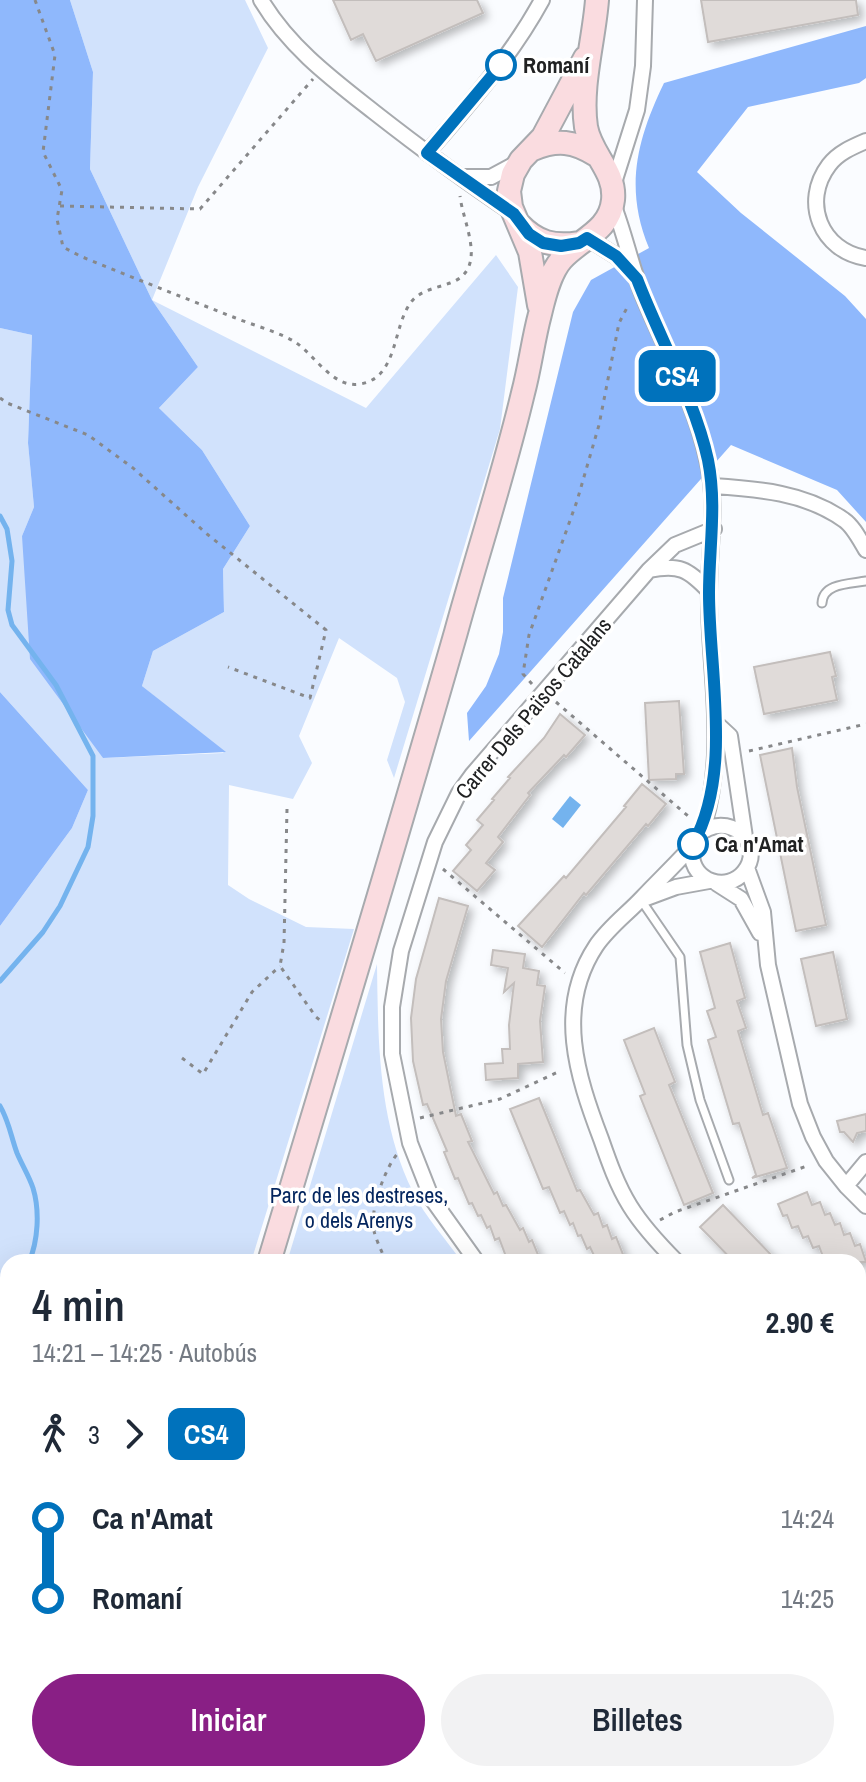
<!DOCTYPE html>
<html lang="es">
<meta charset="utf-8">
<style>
:root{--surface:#fff;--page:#f2f2f3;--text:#1f2937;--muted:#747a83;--accent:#891f85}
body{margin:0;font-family:"Archivo Narrow",sans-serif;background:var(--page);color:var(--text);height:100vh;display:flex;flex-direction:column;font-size:30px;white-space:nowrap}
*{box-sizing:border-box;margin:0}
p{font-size:26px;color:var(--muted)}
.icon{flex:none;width:44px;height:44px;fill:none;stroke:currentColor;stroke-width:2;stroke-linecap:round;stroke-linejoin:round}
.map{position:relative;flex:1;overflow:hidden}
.sheet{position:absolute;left:0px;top:1254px;width:866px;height:528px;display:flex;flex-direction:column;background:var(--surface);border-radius:24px 24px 0 0;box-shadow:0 8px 32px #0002}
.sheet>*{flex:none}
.badge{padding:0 16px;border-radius:12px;font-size:28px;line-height:52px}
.map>.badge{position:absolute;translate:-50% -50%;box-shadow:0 0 0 4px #fff}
.legs{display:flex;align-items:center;gap:12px;height:88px;padding:0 32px;font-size:26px}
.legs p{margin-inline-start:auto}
.overview{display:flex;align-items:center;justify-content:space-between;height:136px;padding:0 32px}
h1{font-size:44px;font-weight:600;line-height:60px}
.cta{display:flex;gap:16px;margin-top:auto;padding:16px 32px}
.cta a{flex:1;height:92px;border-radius:48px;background:var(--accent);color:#fff;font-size:32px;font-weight:600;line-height:92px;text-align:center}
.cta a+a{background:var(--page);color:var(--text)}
ul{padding:0 32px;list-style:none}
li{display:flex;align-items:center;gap:28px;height:80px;font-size:30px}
li i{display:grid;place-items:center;width:12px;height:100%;margin:0 10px;background:currentColor}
li i::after{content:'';width:20px;height:20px;margin:-10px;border:6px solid;border-radius:50%;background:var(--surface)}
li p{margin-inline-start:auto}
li:first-child i{background:linear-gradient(#0000 50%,currentColor 0)}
li:last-child i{background:linear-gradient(currentColor 50%,#0000 0)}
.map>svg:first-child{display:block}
</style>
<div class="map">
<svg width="866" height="1782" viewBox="0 0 866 1782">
<defs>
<filter id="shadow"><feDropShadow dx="4.5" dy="4.5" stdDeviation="4" flood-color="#0004"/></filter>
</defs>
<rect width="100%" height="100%" fill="#fafcff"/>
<!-- green -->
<path fill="#d1e2fc" d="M70,0H245L268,48L198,187L152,300L366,408L496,255L518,287L500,429L394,778L387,760L405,702L397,678L339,638L299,736L312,763L293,799L229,785L228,885L249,899L306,927L354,929L251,1262H8V1774H93L90,1782H0V926L72,828L88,790L0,692V328L32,335L28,443L34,507L22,536L103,758L224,753L142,686L153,651L224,612L223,569L250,526L202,450L159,408L198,367L152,300L90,169L93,72Z
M377,964C378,1040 378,1122 413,1192C425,1217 446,1239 462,1262H287Z
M866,1628V1782H810L796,1774H858V1639Z"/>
<!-- forest -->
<path fill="#8fb8fc" d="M0,0H70L93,72L90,169L152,300L198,367L159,408L202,450L250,526L223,569L224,612L153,651L142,686L226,752L103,758L30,659L22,536L34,507L28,443L32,335L0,328Z
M866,26V78L859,83L748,107L697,172L741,213L845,296L866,319V522L837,490L731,445L469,741L467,713L486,686L499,654L503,632V598L573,312L591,280L649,248C624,188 637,139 664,83Z
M0,692L88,790L72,828L0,926Z"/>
<!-- water -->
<path fill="#74b3ee" d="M570,796L581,805L563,828L552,819Z"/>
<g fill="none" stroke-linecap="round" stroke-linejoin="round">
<!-- stream -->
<path stroke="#74b3ee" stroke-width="5" d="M0,516L7,529L12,561L8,610L12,625L56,685L93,756V816L88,847L60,906L43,932L0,981
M0,1106C9,1121 11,1137 17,1153C22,1165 29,1176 33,1188C40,1211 38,1241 29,1262
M0,1311L8,1296"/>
</g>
<!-- building -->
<path fill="#e0dbd9" stroke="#c3bebc" stroke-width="2" filter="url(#shadow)" d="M333,0H477L483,13L376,61L363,34L351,40Z
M701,0H856L858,15L708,42Z
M830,652L836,676L832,677L837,700L764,714L754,667Z
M679,701L684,774H676V779L649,780L645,703Z
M560,714L585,735L566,757L564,755L528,793L530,795L498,837L503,842L486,863L495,870L477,891L453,871L471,850L466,845L483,825L477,820L494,800L492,799L510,778L508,777L544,738Z
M792,748L797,787L826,925L796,931L760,755Z
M642,784L666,804L648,826L646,824L586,895L584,893L542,947L518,926L564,876L566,878L626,807L624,806Z
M439,898L468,906L446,981L441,1019L443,1052L456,1116L461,1114L472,1141L468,1142L494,1194L497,1192L503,1206L506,1205L520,1230L523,1228L529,1242L532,1240L541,1262H508L499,1238L495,1240L490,1226L487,1228L481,1215L478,1216L472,1203L469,1204L458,1178L455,1179L444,1152L447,1151L427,1104L423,1105L413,1061L411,1018L416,979Z
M730,943L745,998L737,1001L746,1028L738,1031L763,1115L768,1113L787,1168L752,1178L756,1175L739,1123L733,1124L708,1040L716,1037L707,1011L715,1008L700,952Z
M493,950L525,954L523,968L539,971L537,985L545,986L540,1021L543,1062L518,1064V1078L486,1080L485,1064L503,1063L502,1049H510L509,1025L514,983L504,992L508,968L491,965Z
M833,952L847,1019L816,1026L801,959Z
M654,1028L675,1082L669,1085L713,1193L684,1205L640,1096L645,1094L624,1040Z
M539,1098L577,1191L580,1190L594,1215L598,1213L603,1227L607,1225L612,1239L616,1237L626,1262H597L590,1247L587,1249L581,1235L578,1236L573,1223L570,1225L564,1211L560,1213L549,1187L543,1189L510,1109Z
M866,1114V1131L857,1133L853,1142L844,1132H840L837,1121Z
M807,1192L812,1205L820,1202L825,1215L830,1213L835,1225L840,1223L844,1235L850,1233L855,1246L860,1244L866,1262H825L819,1246L813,1248L808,1236L803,1238L798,1226L792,1228L787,1215L783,1216L778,1204Z
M723,1205L751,1234L778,1262H734L710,1237L700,1227Z"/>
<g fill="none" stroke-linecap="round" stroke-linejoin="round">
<!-- lane casing -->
<g stroke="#a7aaae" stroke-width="11">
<path id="lane" d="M822,603C823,583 850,584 866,581
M641,900L680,957L687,1045L700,1100L729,1180"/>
</g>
<!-- street casing -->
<g stroke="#a7aaae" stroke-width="18">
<path id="street" d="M261,0C289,47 332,79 374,112C420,148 466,182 514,214
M866,141C852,147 838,153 829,165C801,202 821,251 866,258
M427,153C469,104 511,57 542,0
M462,177H491L517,163
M613,186L637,110L643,66L645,0
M613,204C625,234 631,266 643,296C665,349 695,403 707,459C718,504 709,547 709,592C708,646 718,700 715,755C714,776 711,801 705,821C702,832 691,841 692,854C692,881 727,893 744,872C767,843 727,809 698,835
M587,238L616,256L632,272
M712,486C757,489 805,492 844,520C853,526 860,540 866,550
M649,570C679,564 688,569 709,591
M716,723L730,736L745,837
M747,868L763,912L768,965L800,1104L813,1137L826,1161L846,1186L866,1206
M716,883L741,899L760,933
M641,900L676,887L709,881
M846,1186L866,1162
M477,1262L432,1199L410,1143L392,1054V1007L401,951L435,842L459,793L472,775L649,570L675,545L714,529
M677,1262C660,1245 643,1227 630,1206C617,1185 609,1162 601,1139C577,1076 555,1008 596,946C609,927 627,914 642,898C659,880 677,863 693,845
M858,1472L866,1499
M858,1573L866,1541
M606,1774L620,1782
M162,1782L169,1774
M329,1782L333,1774
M512,1782L514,1774"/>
</g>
<!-- secondary casing -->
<g stroke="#a7aaae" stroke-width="26">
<path id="secondary" d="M533,149C557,139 574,141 596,155
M519,224C537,243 554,247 579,243
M539,305L530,252L511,207L509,191L513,174L521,160L543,137L585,58
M269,1262C332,1052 396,842 456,632C478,552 504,473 523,393C530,367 533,340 540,314C544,297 550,272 562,259C580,239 610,231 613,200C616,171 591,155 586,127C580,87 594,40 597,0
M104,1782L107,1774"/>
</g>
<!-- path -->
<path stroke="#87888a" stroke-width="3" stroke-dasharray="4 6" stroke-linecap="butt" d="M35,0L55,55L43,152L62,190L57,219L63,247L80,256C131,277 182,297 233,317C252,325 277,331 295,342C314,354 333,389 360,384C399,378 392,325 412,301C421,290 437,288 450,283C489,269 463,224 460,196
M60,206L200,209L313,79
M0,398L7,403L88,435L133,468L207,534L326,630L310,698L228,667
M532,684L523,674L529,635L577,501L599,425L619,323L629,304
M556,702L688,816
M749,751L866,724
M287,809L284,943L280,966L316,1017L321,1021
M443,869L565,973
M182,1058L203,1074L252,992L280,966
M420,1118L500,1099L560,1071
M660,1220L675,1212L810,1165
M386,1262C382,1251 374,1237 373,1225C372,1206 385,1168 398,1153
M858,1417L866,1410
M858,1603L866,1608"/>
<!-- lane -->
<use href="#lane" stroke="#fff" stroke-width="7"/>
<!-- street -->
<use href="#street" stroke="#fff" stroke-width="14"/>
<!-- secondary -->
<use href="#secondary" stroke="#fadce0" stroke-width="22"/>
</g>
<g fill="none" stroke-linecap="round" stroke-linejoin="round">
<!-- line-1 casing -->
<g stroke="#fff" stroke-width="18">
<path id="line-1" d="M501,65L427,153L514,214L529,234L543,243L561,246L579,243L587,238L616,256L637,279C659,337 695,400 708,460C717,505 709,548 709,593C709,672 733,772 693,844"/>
</g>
<!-- line-1 -->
<use href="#line-1" stroke="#0072bc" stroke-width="12"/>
</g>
<!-- markers -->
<g fill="#fff" stroke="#0072bc" stroke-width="4">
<circle cx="501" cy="65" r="14"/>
<circle cx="693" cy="844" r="14"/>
</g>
<g text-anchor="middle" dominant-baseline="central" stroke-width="7" stroke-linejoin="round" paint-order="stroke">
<!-- stop labels -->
<g font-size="22" font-weight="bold" fill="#202122" stroke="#fff" text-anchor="start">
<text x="523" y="65">Romaní</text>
<text x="715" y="844">Ca n'Amat</text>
</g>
<!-- street labels -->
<g font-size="22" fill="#202122" stroke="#fff">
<text transform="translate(533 708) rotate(-50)">Carrer Dels Països Catalans</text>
</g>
<!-- park labels -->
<g font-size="22" fill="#03255e" stroke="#fff">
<text x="359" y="1195">Parc de les destreses,<tspan x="359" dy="25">o dels Arenys</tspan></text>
</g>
</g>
</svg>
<b class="badge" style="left:677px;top:376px;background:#0072bc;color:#fff">CS4</b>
<section class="sheet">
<div class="overview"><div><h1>4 min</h1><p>14:21 – 14:25 · Autobús</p></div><b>2.90 €</b></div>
<div class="legs"><svg class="icon" aria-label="walk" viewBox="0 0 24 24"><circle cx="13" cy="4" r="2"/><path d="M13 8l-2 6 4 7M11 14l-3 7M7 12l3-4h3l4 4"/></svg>3<svg class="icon" aria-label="forward" viewBox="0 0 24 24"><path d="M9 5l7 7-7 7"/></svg><b class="badge" style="background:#0072bc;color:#fff">CS4</b></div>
<ul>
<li><i style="color:#0072bc"></i><b>Ca n'Amat</b><p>14:24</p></li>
<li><i style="color:#0072bc"></i><b>Romaní</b><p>14:25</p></li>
</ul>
<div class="cta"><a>Iniciar</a><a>Billetes</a></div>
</section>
</div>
